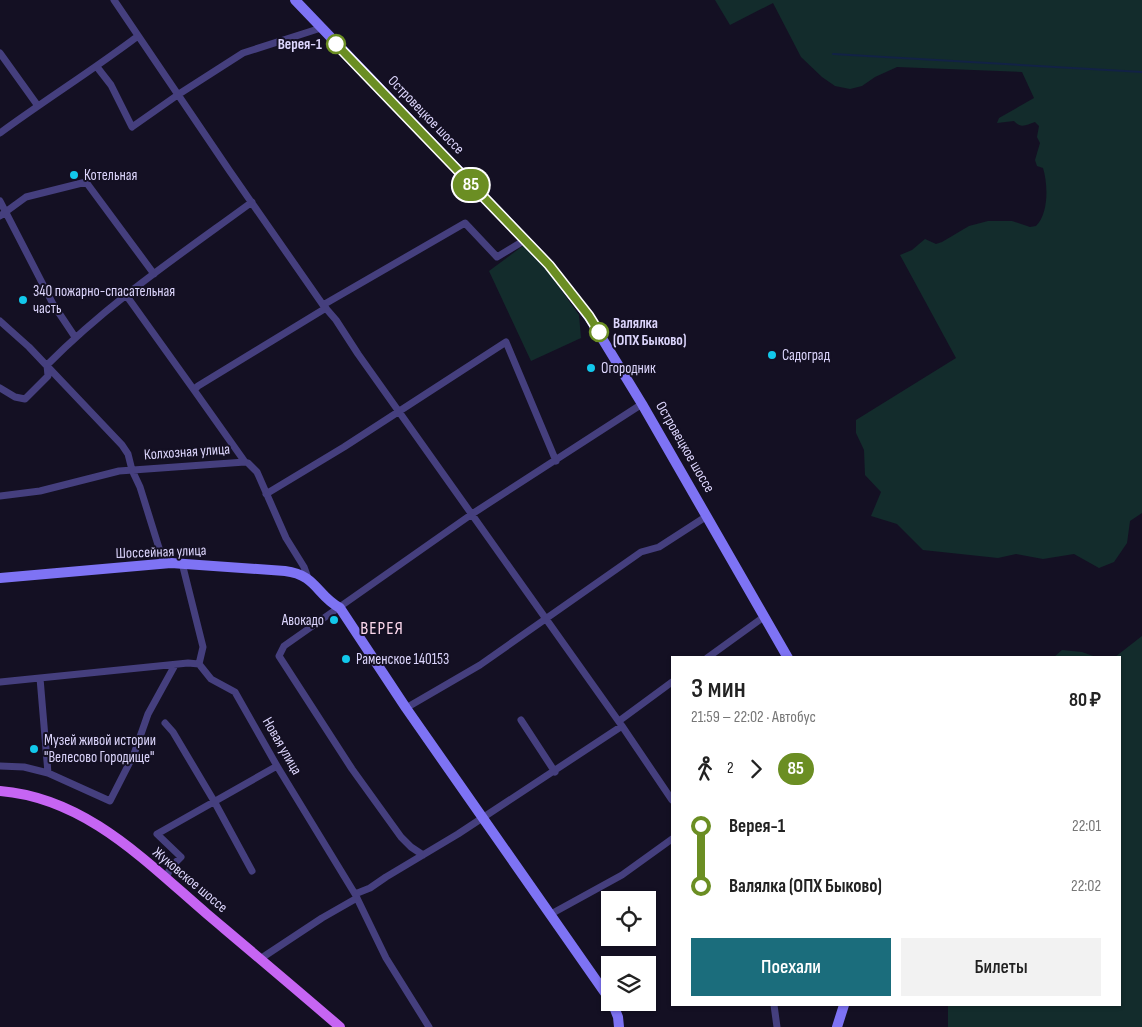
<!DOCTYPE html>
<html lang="ru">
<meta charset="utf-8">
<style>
:root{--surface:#fff;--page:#f2f2f2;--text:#222;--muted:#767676;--accent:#1b6d7c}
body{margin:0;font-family:"Sofia Sans Condensed",sans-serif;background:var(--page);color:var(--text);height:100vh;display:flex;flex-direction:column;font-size:19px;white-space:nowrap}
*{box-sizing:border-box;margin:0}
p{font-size:16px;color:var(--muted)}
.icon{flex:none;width:28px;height:28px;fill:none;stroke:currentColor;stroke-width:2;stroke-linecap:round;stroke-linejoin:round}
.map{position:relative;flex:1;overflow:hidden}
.panel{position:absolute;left:671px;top:656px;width:450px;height:350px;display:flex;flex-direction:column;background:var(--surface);border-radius:0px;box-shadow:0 1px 4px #0004}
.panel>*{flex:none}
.badge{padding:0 10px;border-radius:16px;font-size:18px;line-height:32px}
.tools{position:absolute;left:601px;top:891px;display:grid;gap:10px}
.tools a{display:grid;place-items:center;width:55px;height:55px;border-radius:0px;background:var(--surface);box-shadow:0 1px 4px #0004;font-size:25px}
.map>.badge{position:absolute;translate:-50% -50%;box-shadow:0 0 0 2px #fff}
.legs{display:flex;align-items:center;gap:8px;height:55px;padding:0 20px;font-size:16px}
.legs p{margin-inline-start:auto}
.overview{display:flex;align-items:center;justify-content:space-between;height:85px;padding:0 20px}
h1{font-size:28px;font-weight:600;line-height:38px}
.cta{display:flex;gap:10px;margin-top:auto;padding:10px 20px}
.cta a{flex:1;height:58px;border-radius:0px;background:var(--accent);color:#fff;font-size:20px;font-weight:600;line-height:58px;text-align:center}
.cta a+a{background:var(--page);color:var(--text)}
ul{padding:0 20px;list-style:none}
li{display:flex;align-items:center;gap:18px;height:60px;font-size:19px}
li i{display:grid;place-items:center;width:8px;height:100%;margin:0 6px;background:currentColor}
li i::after{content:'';width:12px;height:12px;margin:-6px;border:4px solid;border-radius:50%;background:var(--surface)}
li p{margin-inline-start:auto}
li:first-child i{background:linear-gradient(#0000 50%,currentColor 0)}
li:last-child i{background:linear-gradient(currentColor 50%,#0000 0)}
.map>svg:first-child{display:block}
</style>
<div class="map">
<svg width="1142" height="1027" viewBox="0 0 1142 1027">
<rect width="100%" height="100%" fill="#141023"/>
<!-- green -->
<path fill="#132c2c" d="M715,0H1142V513L1130,521L1127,543L1114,562L1099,568L1074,554L1043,559L1016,554L998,558L923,550L897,524L871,516L881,492L865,475L864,450L856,433V420L956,358L900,255L912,250L925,239L936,244L942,242L969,226L988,221H1012L1030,227L1036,226C1049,213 1048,184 1043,168L1037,166L1035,160L1040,143L1037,137L1039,126L1035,122C1026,125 1021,129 1014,121L997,123L999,118L1034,98L1022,72L897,67L875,77L862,86L850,89L835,86L822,77L801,57L773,3L730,25Z
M524,245L552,277L579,315L581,338L531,361L489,271Z
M1142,636V1027H948V1005H1120V658L1115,657Z
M1062,650L1082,652L1096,657H1054Z"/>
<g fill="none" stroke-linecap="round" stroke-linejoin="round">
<!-- stream -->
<path stroke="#122245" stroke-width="2" d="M833,54L1142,72"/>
<!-- street -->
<path stroke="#453f7e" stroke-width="7" d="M114,0L229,170L323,305L336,320L358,354L622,726L672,800
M0,53L38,106
M97,67L111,85L132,127L179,94L243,53L321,28
M0,133C45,100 93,70 138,36
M0,201L53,304L75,337
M0,216L26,197L86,182L154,274
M126,295L194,390
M323,305L465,223L497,257L525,240
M0,321L29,347L122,445L128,454L132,470L140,487L164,564
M0,388L15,397L25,399L48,376L47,365C108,303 181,254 252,202
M245,462L194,390L198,386L326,308
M266,494L344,447L506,342L556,461
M0,496L40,491L119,471L245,462L248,463L257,472L286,538L304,567L308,578
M182,563L203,647L199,664
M707,658L765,616
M40,678L48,773
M0,682L188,663L199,664L211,679L235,692L277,766L355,894L386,958L429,1027
M406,708L480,665L641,552L659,547L707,516
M521,720L555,772
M619,721L672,682
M165,723L173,732L214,801L252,871
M0,766L24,767L48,773L110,801L134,754L148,714L175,665
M423,855L411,847L401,837L352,769L279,656L284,646L472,514L642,404
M166,879L170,868L181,857L157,834L277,766
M355,894L370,888L386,877L458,834L622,726
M551,914L622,875L672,839
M260,959L322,918L357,898
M774,1005L777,1027"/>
<!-- secondary -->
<path stroke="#7e73f4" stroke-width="10" d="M295,0L549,265L589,317L642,404L788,658
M0,578L171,563L285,571C317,575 316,595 340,608L406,708L610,1000
M612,1002L618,1017L619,1027
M837,1027L844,1005"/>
<!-- primary -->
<path stroke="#c665f3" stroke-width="10" d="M0,791C86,798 145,861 207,914C252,952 296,989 340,1027"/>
</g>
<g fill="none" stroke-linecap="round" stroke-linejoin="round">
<!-- line-1 casing -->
<g stroke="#fff" stroke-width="11">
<path id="line-1" d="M336,44L549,265L589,316L599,332"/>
</g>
<!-- line-1 -->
<use href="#line-1" stroke="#6b8e23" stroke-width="8"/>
</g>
<!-- markers -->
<g fill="#fff" stroke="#6b8e23" stroke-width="2.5">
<circle cx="336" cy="44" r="9"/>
<circle cx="599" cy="332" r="9"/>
</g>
<g fill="#12c8eb" stroke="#141023" stroke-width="2">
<circle cx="74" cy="175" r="5"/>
<circle cx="23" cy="300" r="5"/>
<circle cx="772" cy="355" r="5"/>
<circle cx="591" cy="368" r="5"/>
<circle cx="334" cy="620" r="5"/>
<circle cx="346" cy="659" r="5"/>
<circle cx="34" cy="749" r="5"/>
</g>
<g text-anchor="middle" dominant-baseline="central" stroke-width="4" stroke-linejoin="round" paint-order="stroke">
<!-- stop labels -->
<g font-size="15" font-weight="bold" fill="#dcd5fc" stroke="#141023" text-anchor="end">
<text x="322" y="44">Верея-1</text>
<text x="613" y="323" text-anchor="start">Валялка<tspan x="613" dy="17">(ОПХ Быково)</tspan></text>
</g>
<!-- street labels -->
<g font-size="15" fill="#dcd5fc" stroke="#141023">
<text transform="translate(426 115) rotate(46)">Островецкое шоссе</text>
<text transform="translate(685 447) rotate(60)">Островецкое шоссе</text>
<text transform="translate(187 452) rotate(-4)">Колхозная улица</text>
<text transform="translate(161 552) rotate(-2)">Шоссейная улица</text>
<text transform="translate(282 746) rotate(60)">Новая улица</text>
<text transform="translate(190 880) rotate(40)">Жуковское шоссе</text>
</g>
<!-- poi labels -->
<g font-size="15" fill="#dcd5fc" stroke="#141023" text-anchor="start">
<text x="84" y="175">Котельная</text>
<text x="33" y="291">340 пожарно-спасательная<tspan x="33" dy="17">часть</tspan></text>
<text x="782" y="355">Садоград</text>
<text x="601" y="368">Огородник</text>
<text x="324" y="620" text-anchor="end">Авокадо</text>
<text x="356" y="659">Раменское 140153</text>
<text x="44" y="740">Музей живой истории<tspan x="44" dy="17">"Велесово Городище"</tspan></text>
</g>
<!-- quarter labels -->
<g font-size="18" letter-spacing="1" fill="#fcd7ec" stroke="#141023">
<text x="382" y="628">ВЕРЕЯ</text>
</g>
</g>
</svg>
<div class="tools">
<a><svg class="icon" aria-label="locate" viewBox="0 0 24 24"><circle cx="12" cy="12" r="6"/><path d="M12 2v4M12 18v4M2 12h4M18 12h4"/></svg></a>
<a><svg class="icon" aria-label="layers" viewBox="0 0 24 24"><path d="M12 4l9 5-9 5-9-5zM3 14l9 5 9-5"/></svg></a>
</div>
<b class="badge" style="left:471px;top:185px;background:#6b8e23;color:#fff">85</b>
<section class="panel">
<div class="overview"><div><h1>3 мин</h1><p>21:59 – 22:02 · Автобус</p></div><b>80 ₽</b></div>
<div class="legs"><svg class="icon" aria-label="walk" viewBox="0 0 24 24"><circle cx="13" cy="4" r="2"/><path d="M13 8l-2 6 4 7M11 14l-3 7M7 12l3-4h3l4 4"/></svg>2<svg class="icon" aria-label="forward" viewBox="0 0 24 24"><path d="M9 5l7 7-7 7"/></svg><b class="badge" style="background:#6b8e23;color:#fff">85</b></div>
<ul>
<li><i style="color:#6b8e23"></i><b>Верея-1</b><p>22:01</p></li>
<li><i style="color:#6b8e23"></i><b>Валялка (ОПХ Быково)</b><p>22:02</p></li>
</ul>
<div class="cta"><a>Поехали</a><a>Билеты</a></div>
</section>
</div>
